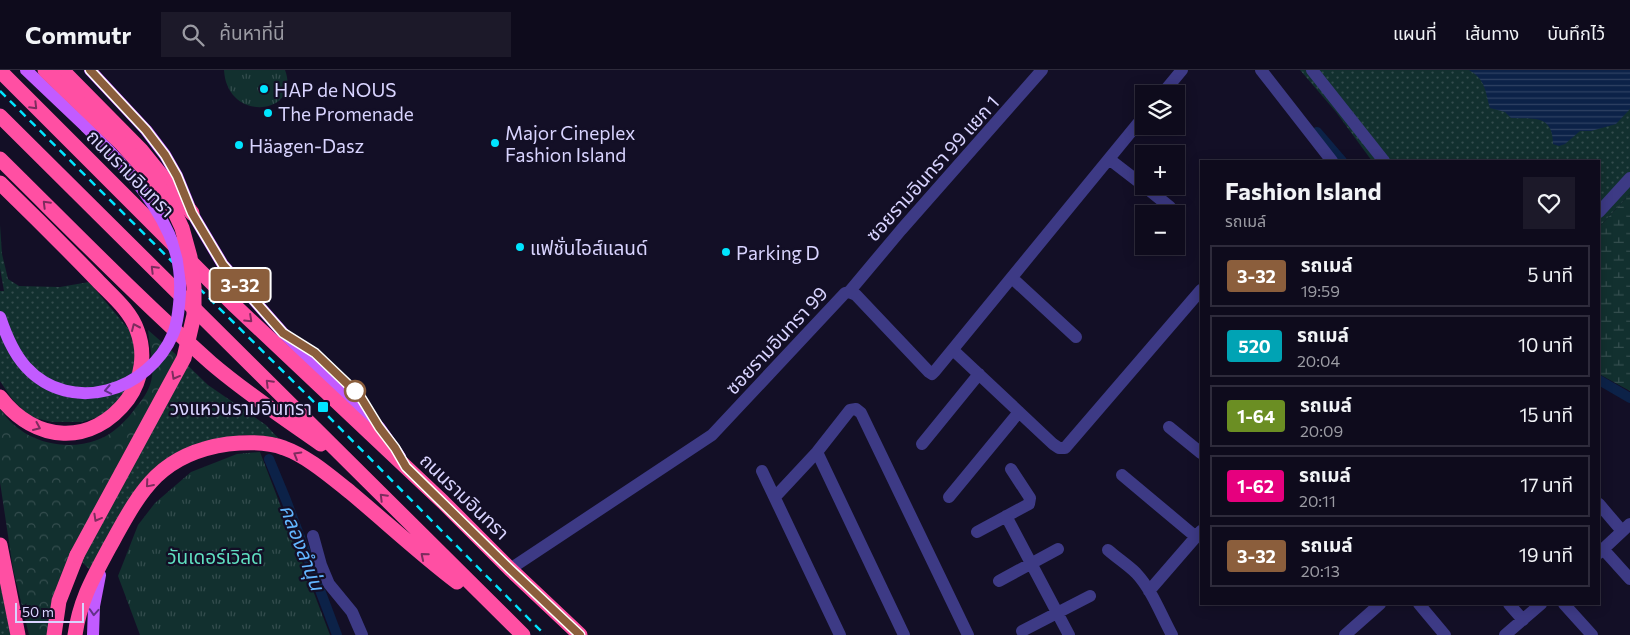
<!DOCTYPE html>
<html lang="th">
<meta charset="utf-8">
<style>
:root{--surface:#0e0b1c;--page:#1c1929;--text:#f1f3f6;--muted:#9b9ba3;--line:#2e2b3b}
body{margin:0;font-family:Commissioner,"Noto Sans Thai",sans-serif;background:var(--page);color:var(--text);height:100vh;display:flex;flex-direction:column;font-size:19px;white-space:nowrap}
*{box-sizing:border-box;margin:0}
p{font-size:16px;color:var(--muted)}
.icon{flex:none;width:28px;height:28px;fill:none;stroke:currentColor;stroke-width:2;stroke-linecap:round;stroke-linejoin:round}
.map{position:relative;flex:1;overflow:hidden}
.drawer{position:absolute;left:1200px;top:90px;width:400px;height:445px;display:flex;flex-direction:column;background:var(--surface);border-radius:0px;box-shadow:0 2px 12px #0003,0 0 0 1px var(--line)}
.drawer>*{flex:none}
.badge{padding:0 10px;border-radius:4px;font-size:18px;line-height:32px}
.controls{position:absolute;left:1135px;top:15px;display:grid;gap:10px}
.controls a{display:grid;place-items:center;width:50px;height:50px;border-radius:0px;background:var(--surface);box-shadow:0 2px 12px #0003,0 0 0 1px var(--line);font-size:25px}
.scale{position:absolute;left:15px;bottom:12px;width:69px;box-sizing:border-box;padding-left:5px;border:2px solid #d9d4ff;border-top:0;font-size:14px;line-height:18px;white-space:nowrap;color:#d9d4ff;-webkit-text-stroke:4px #130f26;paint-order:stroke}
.map>.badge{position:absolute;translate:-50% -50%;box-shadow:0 0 0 2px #fff}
.round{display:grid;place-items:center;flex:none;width:52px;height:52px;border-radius:0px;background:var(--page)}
.head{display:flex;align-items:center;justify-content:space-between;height:85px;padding:0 25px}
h1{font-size:24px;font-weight:700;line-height:38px}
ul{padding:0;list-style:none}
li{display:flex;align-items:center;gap:15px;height:62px;margin:0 10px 8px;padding:0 15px;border:2px solid var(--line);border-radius:0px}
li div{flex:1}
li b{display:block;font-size:19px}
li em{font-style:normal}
li .badge{min-width:55px;font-weight:700;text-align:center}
header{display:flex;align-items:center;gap:30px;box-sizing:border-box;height:70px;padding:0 25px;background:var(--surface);border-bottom:1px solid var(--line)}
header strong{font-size:24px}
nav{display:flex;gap:28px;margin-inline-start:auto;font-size:18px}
.search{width:350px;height:45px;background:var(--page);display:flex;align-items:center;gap:12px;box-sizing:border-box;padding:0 18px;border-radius:0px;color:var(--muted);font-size:19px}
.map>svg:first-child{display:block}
</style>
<header>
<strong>Commutr</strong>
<div class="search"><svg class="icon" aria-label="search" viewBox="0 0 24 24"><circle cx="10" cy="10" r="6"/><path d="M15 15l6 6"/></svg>ค้นหาที่นี่</div>
<nav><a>แผนที่</a><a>เส้นทาง</a><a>บันทึกไว้</a></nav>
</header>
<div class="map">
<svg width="1630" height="565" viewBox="0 0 1630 565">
<defs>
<pattern id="grass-dots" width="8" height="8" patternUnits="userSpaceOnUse" patternTransform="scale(1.25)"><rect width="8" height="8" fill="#12302f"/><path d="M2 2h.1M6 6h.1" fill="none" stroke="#344d4e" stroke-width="1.8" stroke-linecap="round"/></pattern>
<pattern id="forest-crowns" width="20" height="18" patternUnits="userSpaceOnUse" patternTransform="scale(1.25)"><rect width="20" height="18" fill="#12302f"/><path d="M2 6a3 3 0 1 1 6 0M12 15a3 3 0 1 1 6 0" fill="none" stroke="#344d4e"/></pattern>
<pattern id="wetland-marsh" width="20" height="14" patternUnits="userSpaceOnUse" patternTransform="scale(1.25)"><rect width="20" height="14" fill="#12302f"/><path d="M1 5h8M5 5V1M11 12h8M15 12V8" fill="none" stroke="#344d4e"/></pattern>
<pattern id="park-tufts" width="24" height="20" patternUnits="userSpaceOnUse" patternTransform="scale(1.25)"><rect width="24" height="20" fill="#12302f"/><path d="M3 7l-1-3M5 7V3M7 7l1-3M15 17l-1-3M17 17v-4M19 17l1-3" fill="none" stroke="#344d4e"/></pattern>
<pattern id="water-rules" width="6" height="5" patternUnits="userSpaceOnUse" patternTransform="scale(1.25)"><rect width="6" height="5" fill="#0c2248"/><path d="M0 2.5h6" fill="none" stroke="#2f4163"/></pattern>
</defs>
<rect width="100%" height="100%" fill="#130f26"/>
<!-- grass -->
<path fill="url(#grass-dots)" d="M1300,0H1630V124L1599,157V91H1372L1336,42Z
M0,155L2,184L8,209L19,216L60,217L89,212L131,262L138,292L126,322L106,345L82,352H52L30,347L12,329L0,311V221H4L0,198Z
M180,288L208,315L266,355L278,368L244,365L211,370L168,389L89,499L75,485Z
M0,496L13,565H0Z"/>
<!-- forest -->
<path fill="url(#forest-crowns)" d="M148,260L180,288L72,489L51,565H29L13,499L0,412V338C19,370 62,383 97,370C114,364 127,350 137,336C144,328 151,317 152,306C154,295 149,272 148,260Z"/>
<!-- wetland -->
<path fill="url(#wetland-marsh)" d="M1630,124V321L1599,304V157Z"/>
<!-- park -->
<path fill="url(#park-tufts)" d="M224,0H285C302,45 227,54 224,0Z
M260,382L330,565H140L118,506L138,455L155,433L191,402L237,384Z"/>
<!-- water -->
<path fill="url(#water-rules)" d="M1469,0H1630V39L1616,54L1591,61H1580L1565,74L1559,76L1553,74C1553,44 1533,49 1511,48L1505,42L1490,38C1485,21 1486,10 1469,0Z"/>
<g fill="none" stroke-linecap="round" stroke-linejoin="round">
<!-- canal -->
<path stroke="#0c2248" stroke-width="10" d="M1317,62L1342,91
M1599,310L1630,328
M269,389L286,430L337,565"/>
<!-- minor -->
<path stroke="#3d3a85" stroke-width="12" d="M1261,0L1332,91
M1312,0L1384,91
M1162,24L1182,0
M1109,89L1144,116
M1144,116L1170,137
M1599,142L1630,108
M1012,208L1076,267
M849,222L901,160L1042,0
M953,280L1053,374L1059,378H1065L1201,220
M1169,357L1201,383
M922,374L979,304
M817,382L904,565
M762,401L840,565
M1122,405L1196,467
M775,427L817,382L850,340L856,339L861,343L968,565
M949,427L1019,342
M1599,434L1622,461
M1006,446L1069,565
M977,462L1029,434L1030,428L1011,399
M313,466L321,495L326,507L329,514L352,542L362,565
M1603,479L1630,509
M1108,480C1117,488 1128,495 1136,503C1152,520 1161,545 1172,565
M1599,483L1630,454
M510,499L712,365L845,223L849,222L856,225L929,302L932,304L935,301L1144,46
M999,511L1058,479
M1149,521L1201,461
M1419,534L1445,565
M1509,534L1523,550
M1564,534L1592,565
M1022,561L1090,526
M1345,565L1380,534
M1505,565L1541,534"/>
<!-- major -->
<path stroke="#c25bff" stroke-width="12" d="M26,0L86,57
M90,0L146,60L165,85L177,106L192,143L223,195L283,263L379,357L400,387
M93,565L94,536L100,505"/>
<!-- highway -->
<path stroke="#ff4fa3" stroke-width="15" d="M62,0L141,80L192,143
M0,1L233,234L443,432L510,499L580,565
M0,46L523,565
M0,89C70,158 138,228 211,293C246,323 284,348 321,374
M0,113C33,145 65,177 97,210C111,225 130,240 137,260C146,283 142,309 128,329C92,377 35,373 0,327
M0,475L18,565
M54,565L59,531L77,485
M75,565C80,530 93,508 109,478C140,422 158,384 228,374C246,372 267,371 284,378C307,386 331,407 350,422C386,452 420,484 457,512"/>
<!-- rail -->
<path stroke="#00e5ff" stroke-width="2.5" stroke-dasharray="8 6" stroke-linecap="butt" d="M0,21L321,339L545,565"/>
<!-- major-bridge -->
<path stroke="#c25bff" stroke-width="12" d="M0,247C6,265 13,283 26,297C71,346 149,321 173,264C178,252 179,237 180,223C181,204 177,182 169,164C150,122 118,89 86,57"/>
<!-- highway-bridge -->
<path stroke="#ff4fa3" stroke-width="15" d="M45,0L121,73L155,111L171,134L182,158L190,187L194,217V245L184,288L77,485"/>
</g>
<!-- one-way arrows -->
<defs><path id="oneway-chevron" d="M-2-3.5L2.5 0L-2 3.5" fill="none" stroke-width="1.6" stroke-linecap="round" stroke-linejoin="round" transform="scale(1.25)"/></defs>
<g stroke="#7d2c5e">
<use href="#oneway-chevron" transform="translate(34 36) rotate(45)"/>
<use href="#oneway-chevron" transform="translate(46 134) rotate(-135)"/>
<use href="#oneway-chevron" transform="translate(154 199) rotate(-135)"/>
<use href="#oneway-chevron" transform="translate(249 249) rotate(43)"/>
<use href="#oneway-chevron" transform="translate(135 257) rotate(-114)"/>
<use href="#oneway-chevron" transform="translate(175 306) rotate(119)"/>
<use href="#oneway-chevron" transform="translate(269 313) rotate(-135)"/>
<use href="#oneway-chevron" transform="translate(37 357) rotate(24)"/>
<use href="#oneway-chevron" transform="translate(297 385) rotate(-150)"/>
<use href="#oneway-chevron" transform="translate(149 414) rotate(131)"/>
<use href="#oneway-chevron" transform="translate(383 427) rotate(-135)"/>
<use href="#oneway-chevron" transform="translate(97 448) rotate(119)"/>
<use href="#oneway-chevron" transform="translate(424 486) rotate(-140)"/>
</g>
<g stroke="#623188">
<use href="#oneway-chevron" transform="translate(108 320) rotate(169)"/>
<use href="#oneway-chevron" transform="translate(94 542) rotate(94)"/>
</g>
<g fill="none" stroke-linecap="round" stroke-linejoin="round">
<!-- line casing -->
<g stroke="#fff" stroke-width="11">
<path id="line" d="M90,0L146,60L165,85L177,106L192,143L223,195L283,263L315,283L360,326L379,357L395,378L406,397L510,499L580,565"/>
</g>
<!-- line -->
<use href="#line" stroke="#8b5e3c" stroke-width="8"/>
</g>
<!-- markers -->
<g fill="#00e5ff" stroke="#130f26" stroke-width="2">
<circle cx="264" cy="19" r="5"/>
<circle cx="268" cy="43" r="5"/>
<circle cx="495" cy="73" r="5"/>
<circle cx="239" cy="75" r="5"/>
<circle cx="520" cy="177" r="5"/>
<circle cx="726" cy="182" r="5"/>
<rect x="317" y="331" width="12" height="12" rx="2.5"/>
</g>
<circle fill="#fff" stroke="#8b5e3c" stroke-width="2.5" cx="355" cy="321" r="10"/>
<g text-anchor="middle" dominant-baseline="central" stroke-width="4.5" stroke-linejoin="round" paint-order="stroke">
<!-- poi labels -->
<g font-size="19" fill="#d9d4ff" stroke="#130f26" text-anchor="start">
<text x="274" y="19">HAP de NOUS</text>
<text x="278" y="43">The Promenade</text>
<text x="505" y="62">Major Cineplex<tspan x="505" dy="22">Fashion Island</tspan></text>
<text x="249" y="75">Häagen-Dasz</text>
<text x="530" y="177">แฟชั่นไอส์แลนด์</text>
<text x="736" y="182">Parking D</text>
<text x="312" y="337" text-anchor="end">วงแหวนรามอินทรา</text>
</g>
<!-- street labels -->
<g font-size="19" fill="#d9d4ff" stroke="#130f26">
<text transform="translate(932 98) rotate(-48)">ซอยรามอินทรา 99 แยก 1</text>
<text transform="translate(131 103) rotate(45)">ถนนรามอินทรา</text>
<text transform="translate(776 270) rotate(-47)">ซอยรามอินทรา 99</text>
<text transform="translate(465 426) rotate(44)">ถนนรามอินทรา</text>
</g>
<!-- park labels -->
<g font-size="19" fill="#5fe0c0" stroke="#130f26">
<text x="215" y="486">วันเดอร์เวิลด์</text>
</g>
<!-- water labels -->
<g font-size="20" font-style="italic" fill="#62b6ff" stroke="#130f26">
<text transform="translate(303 477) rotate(69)">คลองลำนุ่น</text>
</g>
</g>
</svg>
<div class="controls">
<a><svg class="icon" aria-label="layers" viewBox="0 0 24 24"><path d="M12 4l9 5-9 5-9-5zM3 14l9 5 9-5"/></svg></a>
<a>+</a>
<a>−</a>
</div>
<div class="scale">50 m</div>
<b class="badge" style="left:240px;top:215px;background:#8b5e3c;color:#fff">3-32</b>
<section class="drawer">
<div class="head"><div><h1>Fashion Island</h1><p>รถเมล์</p></div><a class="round"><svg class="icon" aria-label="heart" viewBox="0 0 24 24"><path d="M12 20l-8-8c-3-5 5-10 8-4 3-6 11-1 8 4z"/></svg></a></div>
<ul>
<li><span class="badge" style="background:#8b5e3c;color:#fff">3-32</span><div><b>รถเมล์</b><p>19:59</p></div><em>5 นาที</em></li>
<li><span class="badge" style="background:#00a3b4;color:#fff">520</span><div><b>รถเมล์</b><p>20:04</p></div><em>10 นาที</em></li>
<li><span class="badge" style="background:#6b8e23;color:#fff">1-64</span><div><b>รถเมล์</b><p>20:09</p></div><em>15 นาที</em></li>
<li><span class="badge" style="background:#e6007e;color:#fff">1-62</span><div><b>รถเมล์</b><p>20:11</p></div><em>17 นาที</em></li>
<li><span class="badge" style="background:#8b5e3c;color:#fff">3-32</span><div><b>รถเมล์</b><p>20:13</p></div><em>19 นาที</em></li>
</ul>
</section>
</div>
